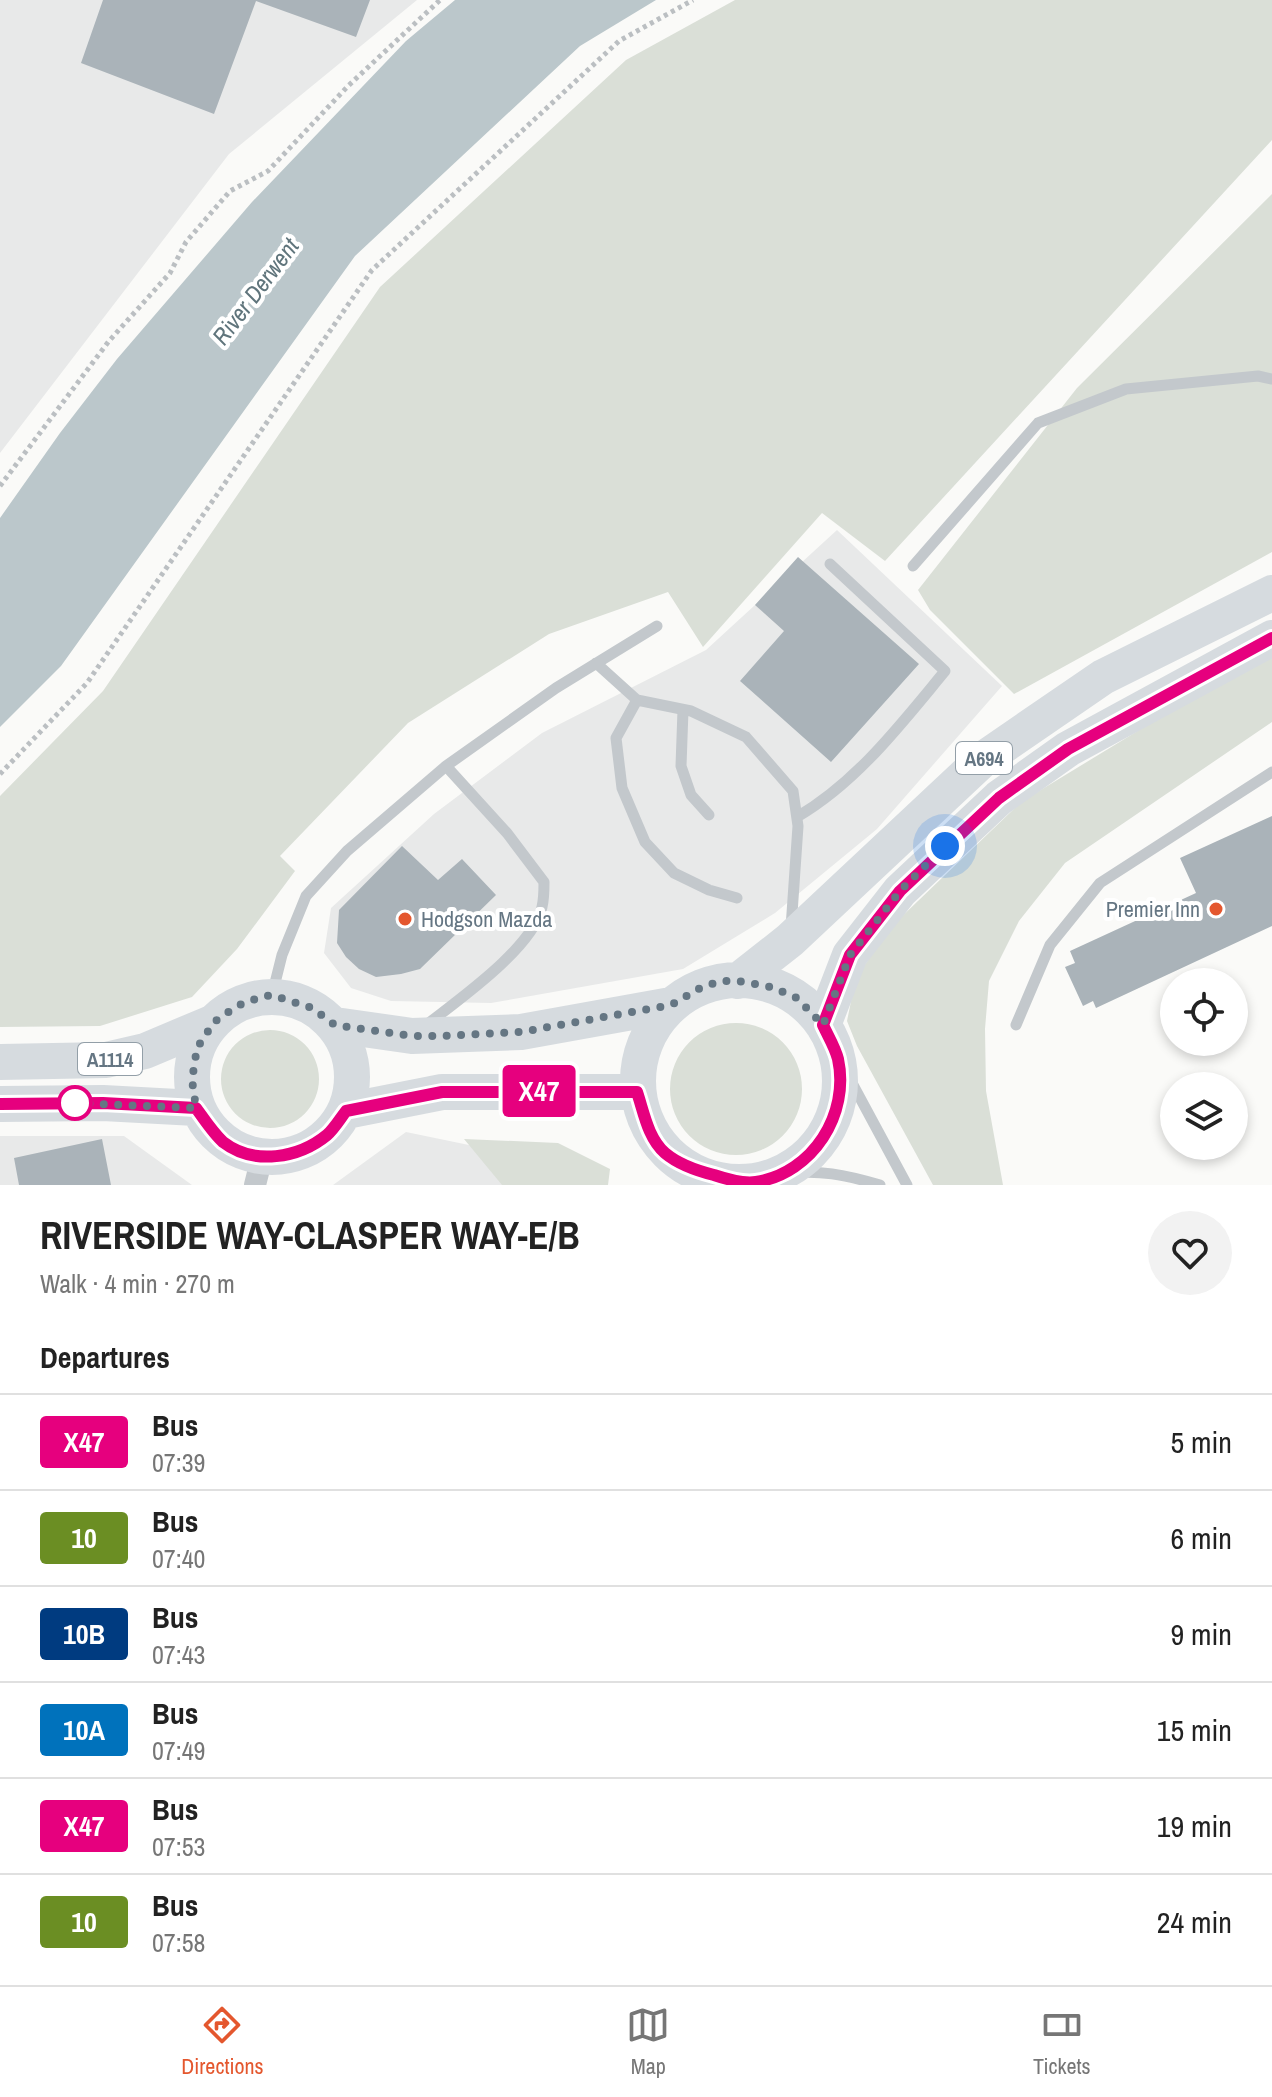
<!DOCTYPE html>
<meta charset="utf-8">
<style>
:root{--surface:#fff;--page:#f2f2f2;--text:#222;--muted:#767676;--line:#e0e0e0;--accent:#e4572e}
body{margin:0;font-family:"Archivo Narrow",sans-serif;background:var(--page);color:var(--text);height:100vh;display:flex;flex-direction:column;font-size:30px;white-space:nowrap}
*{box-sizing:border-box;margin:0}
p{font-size:26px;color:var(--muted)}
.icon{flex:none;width:44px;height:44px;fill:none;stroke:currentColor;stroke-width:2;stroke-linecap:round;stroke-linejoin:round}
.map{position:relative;height:1185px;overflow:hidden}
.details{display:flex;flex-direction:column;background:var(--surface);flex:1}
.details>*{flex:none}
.badge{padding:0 16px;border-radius:6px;font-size:28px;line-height:52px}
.controls{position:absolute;left:1160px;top:968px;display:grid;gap:16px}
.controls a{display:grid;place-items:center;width:88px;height:88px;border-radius:50%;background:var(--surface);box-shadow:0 4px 12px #0003;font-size:40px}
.you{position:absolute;width:40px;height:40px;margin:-20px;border:6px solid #fff;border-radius:50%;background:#1a73e8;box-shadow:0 0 0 12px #1a73e833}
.map>.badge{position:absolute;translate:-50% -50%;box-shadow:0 0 0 4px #fff}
h2{padding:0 40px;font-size:30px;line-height:72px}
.round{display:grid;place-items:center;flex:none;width:84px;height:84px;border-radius:42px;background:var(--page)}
.headline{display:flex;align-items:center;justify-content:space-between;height:136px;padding:0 40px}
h1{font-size:38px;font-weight:700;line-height:60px}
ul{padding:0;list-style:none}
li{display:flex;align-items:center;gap:24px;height:96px;padding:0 40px;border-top:2px solid var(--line)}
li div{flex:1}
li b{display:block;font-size:30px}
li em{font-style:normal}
li .badge{min-width:88px;font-weight:700;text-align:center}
.tabs{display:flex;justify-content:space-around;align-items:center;height:112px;border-top:2px solid var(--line);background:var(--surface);font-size:22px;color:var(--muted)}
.tabs a{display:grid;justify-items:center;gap:4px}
.tabs .active{color:var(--accent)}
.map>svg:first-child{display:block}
</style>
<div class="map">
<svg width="1272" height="1185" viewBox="0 0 1272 1185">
<rect width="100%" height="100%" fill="#fafaf8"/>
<!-- built -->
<path fill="#e8e9e9" d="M0,0H417L229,154L0,453Z
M837,530L1002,686L877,829L775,913L683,969L491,1003L391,1001L351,988L324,953L331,908L434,814L542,733L706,650Z
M406,1132L584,1169L578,1185H333Z
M0,1136H124L192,1185H0Z"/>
<!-- green -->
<path fill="#dadfd7" d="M735,0H1272V140L885,561L822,513L703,647L668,592L549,634L408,723L280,856L295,871L237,949L192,997L100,1026L0,1027V796L103,691L380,287L626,60Z
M1272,194V552L1014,694L930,610L918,590L1077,388Z
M1272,656V722L1065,863L1019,921L989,981L985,1029L986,1091L1003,1185H933L857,1046L847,1021L856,977L894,924L1021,802L1228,676Z
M670 1089a66 66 0 1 1 132 0a66 66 0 1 1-132 0Z
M221 1079a49 49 0 1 1 98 0a49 49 0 1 1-98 0Z
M464,1139L558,1143L610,1169L608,1185H502Z"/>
<!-- water -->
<path fill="#bbc7cb" d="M455,0H656L580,46L355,256L61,666L0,727V518L60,433L117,359L252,202L406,41Z"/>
<!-- building -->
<path fill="#aab3b9" d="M103,0H370L356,37L256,1L214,114L81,63Z
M798,557L919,664L831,762L740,681L784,631L755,605Z
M1272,816V926L1096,1008L1093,1001L1083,1006L1065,967L1075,963L1070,951L1196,893L1180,858Z
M402,846L438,880L462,859L496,895L420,969L401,974L376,977L359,969L346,957L337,943L339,910Z
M102,1139L111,1185H19L14,1158Z"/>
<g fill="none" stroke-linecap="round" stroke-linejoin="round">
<!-- path -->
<path stroke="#bbbfc2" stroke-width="5" stroke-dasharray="4 4" stroke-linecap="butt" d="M0,486L109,341L170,273L186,242L230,191L268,171L348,86L440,0
M0,774L87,683L372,270L619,41L693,0"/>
<!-- service -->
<path stroke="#c3c8cc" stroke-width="11" d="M913,566L1038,423L1126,389L1258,376L1272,379
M596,663L637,700L691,711L746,737L793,791L798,826L791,928
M637,700L616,738L622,788L645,842L674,873L709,890L737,898
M683,710L681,766L691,795L709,815
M797,817C857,782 901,724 945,671L830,564
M272,995L282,955L306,896L347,851L446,766L556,688L657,626
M1016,1025L1050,945L1100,883L1272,772
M425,1026C458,1000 533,948 542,907C544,899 544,890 544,882L507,833L446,766
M838,1057L907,1185
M784,1174C818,1169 846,1175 880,1185"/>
<!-- minor -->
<path stroke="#c3c8cc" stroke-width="22" d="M255,1185L262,1157"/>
<!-- primary -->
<path stroke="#d6dbdf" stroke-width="36" d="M638 1081a101 101 0 1 1 202 0a101 101 0 1 1-202 0Z
M738,981L790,940L982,760L1103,677L1272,593
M192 1077a80 80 0 1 1 160 0a80 80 0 1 1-160 0Z
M335,1025L412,1036L521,1032L671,1005
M823,1025L850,955L900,891L999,798L1068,749L1272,638
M0,1062L106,1060L145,1051L214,1022
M0,1104L103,1103L196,1108
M346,1111L442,1092H637"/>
</g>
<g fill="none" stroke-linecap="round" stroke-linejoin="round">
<!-- line casing -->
<g stroke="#fff" stroke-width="18">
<path id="line" d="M0,1104L103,1103L196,1108C204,1119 213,1133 223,1142C254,1166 299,1158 327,1135C334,1129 340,1119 346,1111L442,1092H637C644,1113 648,1138 665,1153C678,1164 698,1171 714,1175C726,1179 744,1184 756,1182C813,1173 850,1114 838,1059C835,1047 828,1036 823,1025L850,955L900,891L999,798L1068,749L1272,638"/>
</g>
<!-- line -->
<use href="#line" stroke="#e6007e" stroke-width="12"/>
<!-- walk -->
<path stroke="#657683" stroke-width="8" stroke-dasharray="0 14.4" d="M75,1103L196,1108L192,1080L197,1048L214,1022L237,1006L261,997L272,995L312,1008L335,1025L412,1036H441L521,1032L671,1005L702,987L722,981H738L771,987L797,998L823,1025L850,955L900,891L945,846"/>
</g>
<!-- markers -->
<g fill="#e4572e" stroke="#fff" stroke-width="3">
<circle cx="1216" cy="909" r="8"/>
<circle cx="405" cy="919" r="8"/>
</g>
<circle fill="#fff" stroke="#e6007e" stroke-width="4" cx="75" cy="1103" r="16"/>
<g text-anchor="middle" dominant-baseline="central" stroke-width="8" stroke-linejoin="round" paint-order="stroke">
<!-- shield labels -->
<g fill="#fff" stroke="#939fa8" stroke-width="2">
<rect x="956" y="742" width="56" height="32" rx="6"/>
<rect x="78" y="1043" width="64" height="32" rx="6"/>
</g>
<g font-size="20" font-weight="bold" fill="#657683">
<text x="984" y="758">A694</text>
<text x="110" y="1059">A1114</text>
</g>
<!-- poi labels -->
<g font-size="22" fill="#657683" stroke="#fff" text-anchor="end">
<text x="1200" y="909">Premier Inn</text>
<text x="421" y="919" text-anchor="start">Hodgson Mazda</text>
</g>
<!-- water labels -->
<g font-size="24" font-style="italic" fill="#60757c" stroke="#fff">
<text transform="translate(255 291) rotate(-53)">River Derwent</text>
</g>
</g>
</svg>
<div class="controls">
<a><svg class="icon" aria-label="locate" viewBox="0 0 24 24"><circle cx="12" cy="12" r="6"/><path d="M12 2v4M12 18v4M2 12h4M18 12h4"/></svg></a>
<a><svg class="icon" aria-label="layers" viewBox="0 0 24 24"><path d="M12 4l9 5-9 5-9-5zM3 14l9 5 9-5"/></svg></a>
</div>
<div class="you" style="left:945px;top:846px"></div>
<b class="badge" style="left:539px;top:1091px;background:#e6007e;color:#fff">X47</b>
</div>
<section class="details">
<div class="headline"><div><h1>RIVERSIDE WAY-CLASPER WAY-E/B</h1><p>Walk · 4 min · 270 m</p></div><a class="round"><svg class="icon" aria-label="heart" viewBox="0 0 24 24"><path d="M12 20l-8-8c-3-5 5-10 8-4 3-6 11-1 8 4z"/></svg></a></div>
<h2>Departures</h2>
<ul>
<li><span class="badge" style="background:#e6007e;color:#fff">X47</span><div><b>Bus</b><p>07:39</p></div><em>5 min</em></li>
<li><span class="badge" style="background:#6b8e23;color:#fff">10</span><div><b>Bus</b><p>07:40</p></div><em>6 min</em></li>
<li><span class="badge" style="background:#003b80;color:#fff">10B</span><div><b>Bus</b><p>07:43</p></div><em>9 min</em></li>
<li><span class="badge" style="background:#0072bc;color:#fff">10A</span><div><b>Bus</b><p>07:49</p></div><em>15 min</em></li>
<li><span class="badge" style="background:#e6007e;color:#fff">X47</span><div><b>Bus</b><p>07:53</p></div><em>19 min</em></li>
<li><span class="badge" style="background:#6b8e23;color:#fff">10</span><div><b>Bus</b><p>07:58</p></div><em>24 min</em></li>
</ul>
</section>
<nav class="tabs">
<a class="active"><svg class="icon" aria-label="directions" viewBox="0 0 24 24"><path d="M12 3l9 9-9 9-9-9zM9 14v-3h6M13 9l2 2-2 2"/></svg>Directions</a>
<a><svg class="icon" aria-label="map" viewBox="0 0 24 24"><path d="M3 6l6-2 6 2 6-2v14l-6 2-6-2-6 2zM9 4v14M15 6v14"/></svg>Map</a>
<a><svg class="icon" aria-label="tickets" viewBox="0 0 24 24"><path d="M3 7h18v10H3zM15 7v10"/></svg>Tickets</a>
</nav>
